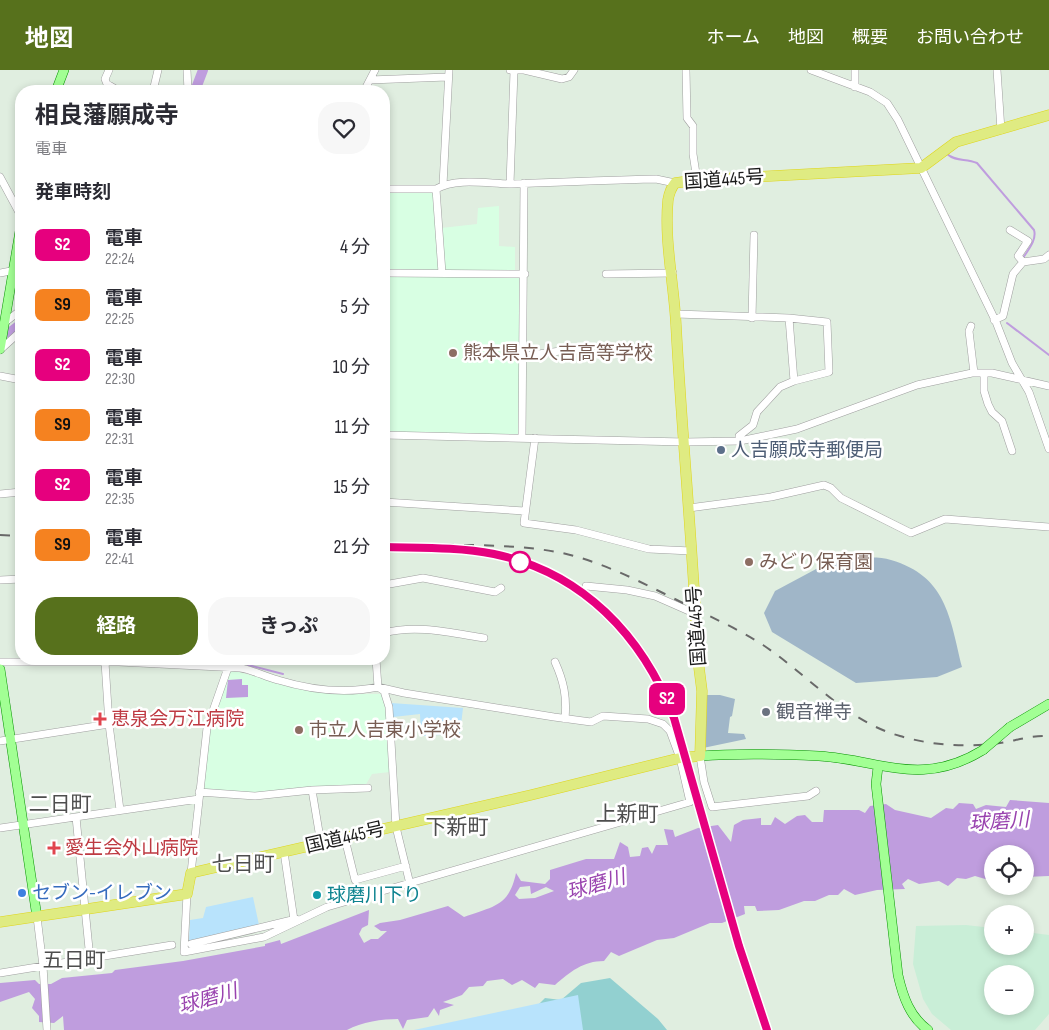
<!DOCTYPE html>
<html lang="ja">
<meta charset="utf-8">
<style>
:root{--surface:#fff;--page:#f7f7f7;--text:#2b2b33;--muted:#7c7c81;--accent:#57711c}
body{margin:0;font-family:"Sofia Sans Condensed","Noto Sans JP",sans-serif;background:var(--page);color:var(--text);height:100vh;display:flex;flex-direction:column;font-size:19px;white-space:nowrap}
*{box-sizing:border-box;margin:0}
p{font-size:16px;color:var(--muted)}
.icon{flex:none;width:28px;height:28px;fill:none;stroke:currentColor;stroke-width:2;stroke-linecap:round;stroke-linejoin:round}
.map{position:relative;flex:1;overflow:hidden}
.details{position:absolute;left:15px;top:15px;width:375px;height:580px;display:flex;flex-direction:column;background:var(--surface);border-radius:20px;box-shadow:0 2px 8px #0003}
.details>*{flex:none}
.badge{padding:0 10px;border-radius:8px;font-size:18px;line-height:32px}
.controls{position:absolute;left:984px;top:775px;display:grid;gap:10px}
.controls a{display:grid;place-items:center;width:50px;height:50px;border-radius:50%;background:var(--surface);box-shadow:0 2px 8px #0003;font-size:25px}
.map>.badge{position:absolute;translate:-50% -50%;box-shadow:0 0 0 2px #fff}
h2{padding:0 20px;font-size:19px;line-height:45px}
.round{display:grid;place-items:center;flex:none;width:52px;height:52px;border-radius:20px;background:var(--page)}
.head{display:flex;align-items:center;justify-content:space-between;height:85px;padding:0 20px}
h1{font-size:24px;font-weight:700;line-height:38px}
.button{display:flex;gap:10px;margin-top:auto;padding:10px 20px}
.button a{flex:1;height:58px;border-radius:20px;background:var(--accent);color:#fff;font-size:20px;font-weight:700;line-height:58px;text-align:center}
.button a+a{background:var(--page);color:var(--text)}
ul{padding:0;list-style:none}
li{display:flex;align-items:center;gap:15px;height:60px;padding:0 20px}
li div{flex:1}
li b{display:block;font-size:19px}
li em{font-style:normal}
li .badge{min-width:55px;font-weight:700;text-align:center}
header{display:flex;align-items:center;gap:30px;box-sizing:border-box;height:70px;padding:0 25px;background:var(--accent);color:#fff}
header strong{font-size:24px}
nav{display:flex;gap:28px;margin-inline-start:auto;font-size:18px}
.map>svg:first-child{display:block}
</style>
<header>
<strong>地図</strong>
<nav><a>ホーム</a><a>地図</a><a>概要</a><a>お問い合わせ</a></nav>
</header>
<div class="map">
<svg width="1049" height="960" viewBox="0 0 1049 960">
<rect width="100%" height="100%" fill="#e0eee0"/>
<!-- education -->
<path fill="#d8ffe3" d="M384,122H435L440,201H384Z
M499,136V176L515,177V201L444,200L441,158L477,154L478,138Z
M384,204L523,205L520,365L384,362Z
M232,600L297,618L351,624H384L389,656L390,702L372,704L365,716L250,724L204,721L207,663L217,644L224,612Z"/>
<!-- farmland -->
<path fill="#c9eed7" fill-rule="evenodd" d="M966,855L992,858V876H1025V862L1049,865V944L1035,960H951L932,944L923,929L913,894L916,856ZM992,904H1025V936H992Z"/>
<!-- forest -->
<path fill="#92d0d0" d="M610,908L658,949L667,960H459L537,936L545,928L561,930L581,913Z"/>
<!-- cemetery -->
<path fill="#a0b6c8" d="M852,488C864,488 879,486 891,490C946,506 950,547 962,597L937,607L856,613L772,562L764,543L775,521L818,498Z
M705,625H720L735,629L732,646L730,647L728,663L744,664L746,669L703,678Z"/>
<!-- park -->
<path fill="#b8e3fc" d="M391,633L463,638L460,664L421,666L420,644L393,647Z
M253,827L259,855L189,872L190,850L203,848L206,837Z
M578,925L583,960H414Z"/>
<!-- water -->
<path fill="#bf9dde" fill-rule="evenodd" d="M242,609V615H248V627L226,628L228,610Z
M1010,730L1049,733V806L1025,807V784H992V811L975,806L966,809L957,808L948,816L939,811L919,814L908,809L902,814L905,819L877,820L855,825L844,819L838,825H829L815,831H804L779,840L757,841L755,836H744L745,844L722,853H710L674,868L657,870L619,886L611,882L604,891C583,891 570,902 555,915L539,913L535,918L522,910L512,915L503,909L487,911L483,916L469,917L462,925L443,932L454,935L440,940L439,946L434,938L428,947L407,950L403,959L398,949C383,949 361,952 347,960H64L63,946L54,953L39,952V946L32,938L35,929L29,922L0,932V913L35,910L39,914H51L62,908L112,903L115,900L183,891L265,876V874L280,870L281,874L369,840L368,855L362,858L359,864L364,873L371,869H378L387,861H381L374,856L380,853L400,850L448,836L464,847C493,836 509,837 516,803L521,811L545,814L550,809V800L586,789H614L620,772L628,777L630,787L640,786L642,778L648,777L652,784L656,775H668L664,759L673,760L675,767L698,758L718,755L731,772L734,755L743,750L761,748V755H771L775,747L785,754L797,746L805,745L812,752H823L824,740H859L865,743L870,736L886,734L895,740L931,748L946,738L953,739L959,733L973,734L976,739L986,735L1006,737ZM530,816L531,824L546,817L554,821L535,828L519,829L515,825L520,817Z"/>
<g fill="none" stroke-linecap="round" stroke-linejoin="round">
<!-- stream -->
<path stroke="#bf9dde" stroke-width="2" d="M947,84C956,92 966,88 977,93L1034,160C1037,170 1028,180 1023,188
M1007,253L1049,285
M248,595L283,604"/>
<!-- river -->
<path stroke="#bf9dde" stroke-width="10" d="M195,21L203,0
M9,263L21,254"/>
<!-- minor casing -->
<g stroke="#9f9f9f" stroke-width="8">
<path id="minor" d="M109,0L105,9L107,14L119,21
M187,0L188,21
M510,0H524L562,9L569,7L574,0
M686,0L687,48L693,56V84L697,110
M811,0L870,22L887,33L898,50L996,252L1012,293L1029,322L1049,379
M855,0V17
M997,0L1001,60
M370,10L447,7
M153,21L158,0
M364,21L375,0
M0,107L21,146
M510,114L514,1
M443,115L449,0
M384,119H436C457,107 489,114 512,114C560,112 608,110 656,109L675,113
M436,119L442,203
M1010,160L1028,171L1018,186L1023,192
M0,203L21,199
M384,203L525,204
M606,204L673,203
M676,244L789,248L794,311L780,317L757,342L753,355L739,366L740,371
M752,248L754,165
M789,248L827,252L829,302L794,311
M994,250L1003,246L1013,204L1023,192L1044,189L1049,185
M4,253L21,240
M971,256L969,261L974,303
M0,280L21,261
M524,286L582,278
M984,303V321L988,334L992,342L1002,351L1012,381
M0,306L21,310
M384,365L685,372L740,371L797,359L917,315L972,303H992L1049,316
M522,368L524,113
M535,368L524,453L576,460L649,479L691,481
M0,424L21,422
M384,432L525,441
M689,438L771,427L824,415L831,418L841,428L911,463L945,449L1049,457
M0,510L21,509
M384,515L423,508L495,522L501,518
M586,516L627,520L655,526L696,544
M384,563C415,554 452,563 484,568
M0,592H119L240,598C254,600 265,607 278,610C311,620 345,624 378,617L384,621L389,637L396,757L410,814
M105,592L109,654L120,740
M555,592C564,612 567,627 565,649
M0,671L109,654
M700,686L704,712L712,737L808,726L816,721
M312,720L321,774
M199,722L255,726L312,720L368,718
M76,747L90,889
M0,758L199,729
M345,769L355,810L406,796
M284,782L294,850
M191,803L207,658L231,589
M187,824L184,882L264,867L327,837L690,732L680,688L670,661L663,654L648,649L603,646L591,652L554,647L404,623L378,617L376,589
M37,847L43,896L47,960
M191,874L296,849
M0,903L172,875"/>
</g>
<!-- major casing -->
<g stroke="#069300" stroke-width="10">
<path id="major" d="M56,21L64,0
M0,279L21,155
M0,599L37,847
M1010,657L1049,634
M700,686C740,683 779,684 819,686C882,690 921,718 983,680
M878,697L876,714L898,905C903,927 910,947 928,960"/>
</g>
<!-- highway casing -->
<g stroke="#dfd51a" stroke-width="11">
<path id="highway" d="M0,852L187,824L191,803L531,725L680,688L700,686L702,621L698,590C693,478 682,367 676,255C674,214 664,171 668,130C669,124 671,118 675,113L697,110L921,98L956,72L1049,45"/>
</g>
<!-- minor -->
<use href="#minor" stroke="#fff" stroke-width="7"/>
<!-- major -->
<use href="#major" stroke="#a2ff94" stroke-width="9"/>
<!-- highway -->
<use href="#highway" stroke="#dfeb82" stroke-width="10"/>
<!-- rail -->
<path stroke="#696969" stroke-width="2" stroke-dasharray="10 10" stroke-linecap="butt" d="M0,465L21,466
M384,474C440,476 502,472 557,482C604,491 650,517 693,538C717,550 740,560 763,575C808,605 846,651 900,666C930,675 962,677 993,674C1012,672 1030,665 1049,666
M483,483C578,499 640,561 674,648L739,876L767,960"/>
<!-- major-bridge casing -->
<g stroke="#069300" stroke-width="10" stroke-linecap="butt">
<path id="major-bridge" d="M983,680L1010,657"/>
</g>
<!-- major-bridge -->
<use href="#major-bridge" stroke="#a2ff94" stroke-width="9"/>
</g>
<g fill="none" stroke-linecap="round" stroke-linejoin="round">
<!-- line casing -->
<g stroke="#fff" stroke-width="11">
<path id="line" d="M384,477C420,478 458,477 494,484C582,502 643,566 674,648L739,876L767,960"/>
</g>
<!-- line -->
<use href="#line" stroke="#e6007e" stroke-width="8"/>
</g>
<!-- markers -->
<g fill="#8d6e63" stroke="#fff" stroke-width="2">
<circle cx="453" cy="283" r="5"/>
<circle cx="749" cy="492" r="5"/>
<circle cx="299" cy="660" r="5"/>
</g>
<circle fill="#5c6f8a" stroke="#fff" stroke-width="2" cx="721" cy="380" r="5"/>
<circle fill="#fff" stroke="#e6007e" stroke-width="2.5" cx="520" cy="492" r="10"/>
<circle fill="#6b7280" stroke="#fff" stroke-width="2" cx="766" cy="642" r="5"/>
<g fill="#e0444e" stroke="#fff" stroke-width="2">
<path d="M97.5 641.5h5v5h5v5h-5v5h-5v-5h-5v-5h5z"/>
<path d="M51.5 770.5h5v5h5v5h-5v5h-5v-5h-5v-5h5z"/>
</g>
<circle fill="#3f7fe0" stroke="#fff" stroke-width="2" cx="22" cy="823" r="5"/>
<circle fill="#0f9aa8" stroke="#fff" stroke-width="2" cx="317" cy="825" r="5"/>
<g text-anchor="middle" dominant-baseline="central" stroke-width="5" stroke-linejoin="round" paint-order="stroke">
<!-- street labels -->
<g font-size="19" fill="#1b1b1b" stroke="#fff">
<text transform="translate(724 110) rotate(-4)">国道445号</text>
<text transform="translate(697 556) rotate(-94)">国道445号</text>
<text transform="translate(345 768) rotate(-13)">国道445号</text>
</g>
<!-- education labels -->
<g font-size="19" fill="#785e54" stroke="#fff" text-anchor="start">
<text x="463" y="283">熊本県立人吉高等学校</text>
<text x="759" y="492">みどり保育園</text>
<text x="309" y="660">市立人吉東小学校</text>
</g>
<!-- service labels -->
<g font-size="19" fill="#4e5e75" stroke="#fff" text-anchor="start">
<text x="731" y="380">人吉願成寺郵便局</text>
</g>
<!-- worship labels -->
<g font-size="19" fill="#5b616d" stroke="#fff" text-anchor="start">
<text x="776" y="642">観音禅寺</text>
</g>
<!-- health labels -->
<g font-size="19" fill="#be3a42" stroke="#fff" text-anchor="start">
<text x="111" y="649">恵泉会万江病院</text>
<text x="65" y="778">愛生会外山病院</text>
</g>
<!-- shop labels -->
<g font-size="19" fill="#366cbe" stroke="#fff" text-anchor="start">
<text x="32" y="823">セブン-イレブン</text>
</g>
<!-- culture labels -->
<g font-size="19" fill="#0d838f" stroke="#fff" text-anchor="start">
<text x="327" y="825">球磨川下り</text>
</g>
<!-- water labels -->
<g font-size="20" font-style="italic" fill="#9943af" stroke="#fff">
<text transform="translate(999 752) rotate(-4)">球磨川</text>
<text transform="translate(596 815) rotate(-16)">球磨川</text>
<text transform="translate(208 929) rotate(-16)">球磨川</text>
</g>
<!-- quarter labels -->
<g font-size="21" fill="#4e4e4e" stroke="#fff">
<text x="60" y="734">二日町</text>
<text x="627" y="744">上新町</text>
<text x="457" y="757">下新町</text>
<text x="243" y="794">七日町</text>
<text x="74" y="890">五日町</text>
</g>
</g>
</svg>
<div class="controls">
<a><svg class="icon" aria-label="locate" viewBox="0 0 24 24"><circle cx="12" cy="12" r="6"/><path d="M12 2v4M12 18v4M2 12h4M18 12h4"/></svg></a>
<a>+</a>
<a>−</a>
</div>
<b class="badge" style="left:667px;top:629px;background:#e6007e;color:#fff">S2</b>
<section class="details">
<div class="head"><div><h1>相良藩願成寺</h1><p>電車</p></div><a class="round"><svg class="icon" aria-label="heart" viewBox="0 0 24 24"><path d="M12 20l-8-8c-3-5 5-10 8-4 3-6 11-1 8 4z"/></svg></a></div>
<h2>発車時刻</h2>
<ul>
<li><span class="badge" style="background:#e6007e;color:#fff">S2</span><div><b>電車</b><p>22:24</p></div><em>4 分</em></li>
<li><span class="badge" style="background:#f58220;color:#111">S9</span><div><b>電車</b><p>22:25</p></div><em>5 分</em></li>
<li><span class="badge" style="background:#e6007e;color:#fff">S2</span><div><b>電車</b><p>22:30</p></div><em>10 分</em></li>
<li><span class="badge" style="background:#f58220;color:#111">S9</span><div><b>電車</b><p>22:31</p></div><em>11 分</em></li>
<li><span class="badge" style="background:#e6007e;color:#fff">S2</span><div><b>電車</b><p>22:35</p></div><em>15 分</em></li>
<li><span class="badge" style="background:#f58220;color:#111">S9</span><div><b>電車</b><p>22:41</p></div><em>21 分</em></li>
</ul>
<div class="button"><a>経路</a><a>きっぷ</a></div>
</section>
</div>
